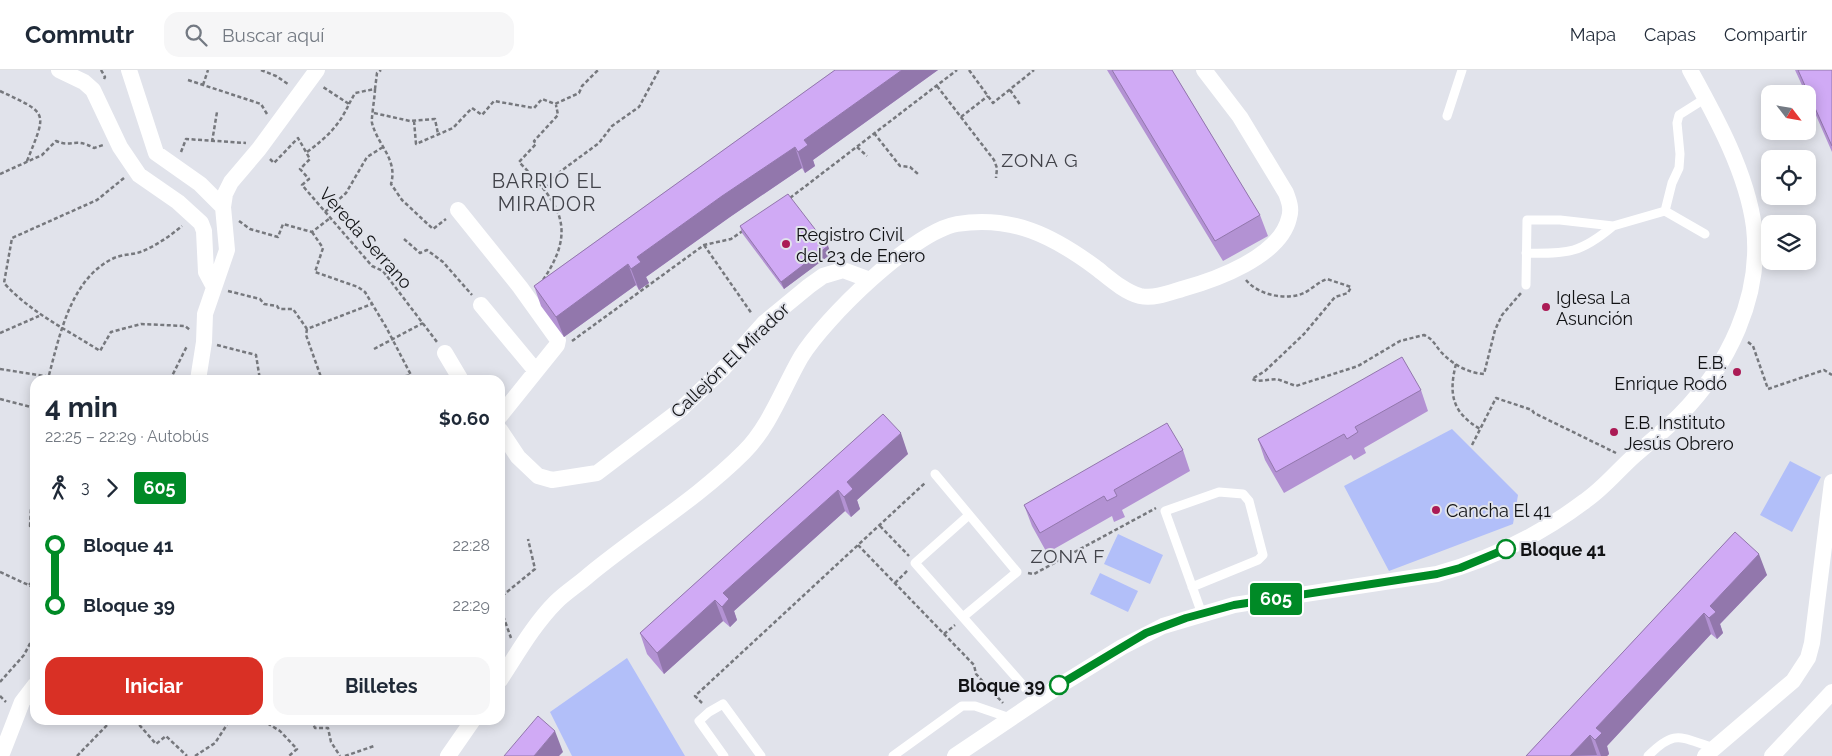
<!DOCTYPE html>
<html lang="es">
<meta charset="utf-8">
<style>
:root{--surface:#fff;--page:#f6f6f7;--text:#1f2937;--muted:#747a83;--line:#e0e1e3;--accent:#d93025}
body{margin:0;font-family:Raleway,sans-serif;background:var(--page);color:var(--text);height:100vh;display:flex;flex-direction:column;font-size:19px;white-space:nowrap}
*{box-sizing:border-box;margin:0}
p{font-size:16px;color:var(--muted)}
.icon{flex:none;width:28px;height:28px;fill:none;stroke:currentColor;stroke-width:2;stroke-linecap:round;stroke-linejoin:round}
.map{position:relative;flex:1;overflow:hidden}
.drawer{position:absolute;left:30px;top:305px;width:475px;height:350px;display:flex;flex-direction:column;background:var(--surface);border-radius:15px;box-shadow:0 2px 12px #0003}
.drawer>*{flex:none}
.badge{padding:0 10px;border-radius:4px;font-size:18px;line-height:32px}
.needle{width:32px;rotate:121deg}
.fabs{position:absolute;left:1761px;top:15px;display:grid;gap:10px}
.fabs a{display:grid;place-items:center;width:55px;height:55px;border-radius:10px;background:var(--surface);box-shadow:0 2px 12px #0003;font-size:25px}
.map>.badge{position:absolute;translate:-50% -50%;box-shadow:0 0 0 2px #fff}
.legs{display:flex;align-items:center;gap:8px;height:55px;padding:0 15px;font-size:16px}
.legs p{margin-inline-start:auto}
.headline{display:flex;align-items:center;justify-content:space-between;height:85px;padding:0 15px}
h1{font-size:28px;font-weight:700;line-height:38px}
.cta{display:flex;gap:10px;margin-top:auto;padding:10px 15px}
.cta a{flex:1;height:58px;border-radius:15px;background:var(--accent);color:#fff;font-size:20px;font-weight:700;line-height:58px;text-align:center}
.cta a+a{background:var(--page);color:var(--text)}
ul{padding:0 15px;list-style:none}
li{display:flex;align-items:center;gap:18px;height:60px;font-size:19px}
li i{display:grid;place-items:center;width:8px;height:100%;margin:0 6px;background:currentColor}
li i::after{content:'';width:12px;height:12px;margin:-6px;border:4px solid;border-radius:50%;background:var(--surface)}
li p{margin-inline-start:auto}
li:first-child i{background:linear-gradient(#0000 50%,currentColor 0)}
li:last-child i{background:linear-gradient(currentColor 50%,#0000 0)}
header{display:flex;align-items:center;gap:30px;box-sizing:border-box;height:70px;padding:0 25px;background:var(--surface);border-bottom:1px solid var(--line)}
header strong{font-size:24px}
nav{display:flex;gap:28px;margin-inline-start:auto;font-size:18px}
.search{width:350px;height:45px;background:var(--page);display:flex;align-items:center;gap:12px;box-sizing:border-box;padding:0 18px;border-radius:15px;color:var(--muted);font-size:19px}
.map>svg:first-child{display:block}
</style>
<header>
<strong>Commutr</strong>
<div class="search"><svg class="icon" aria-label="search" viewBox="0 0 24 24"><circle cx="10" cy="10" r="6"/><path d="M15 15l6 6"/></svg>Buscar aquí</div>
<nav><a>Mapa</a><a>Capas</a><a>Compartir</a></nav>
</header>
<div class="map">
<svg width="1832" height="686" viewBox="0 0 1832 686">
<rect width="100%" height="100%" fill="#e1e3eb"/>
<!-- green -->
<path fill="#b2bff9" d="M1452,359L1518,425L1513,454L1389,501L1344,416Z
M1790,391L1821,407L1792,462L1760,445Z
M1118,464L1163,485L1150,514L1104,494Z
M1100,503L1138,521L1128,542L1090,524Z
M627,588L685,686H572L550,642Z"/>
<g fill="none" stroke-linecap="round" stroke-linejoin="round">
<!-- path -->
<path stroke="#76787d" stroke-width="2.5" stroke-dasharray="4 2.5" stroke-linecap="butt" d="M101,0L105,7L104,9
M261,0L276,6L288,14
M969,0L993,33L1034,0
M188,10L261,34L267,44
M203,15L208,0
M937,16L994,90L997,98L996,108
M375,19C375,26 371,49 372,53C378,76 398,89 391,114L402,130L433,159L446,149
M1010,20L1021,36
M0,21C49,44 47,41 27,91
M349,34L355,23L375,19L377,3L381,0
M374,43L410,51L435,49L438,64
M961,47L988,26
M414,51L416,74L453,58L472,38L482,45L494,31L534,38L542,29L555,34L579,23L582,16L598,0
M874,63L900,96L910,97L918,104
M212,72L217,42
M857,77L867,86
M181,82L186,69L246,73
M307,82C326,68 339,56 349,34L323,17
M270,89L274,93L298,68L310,89L300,99L309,109L302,115L372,196L383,201L437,272
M0,104L42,85L56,71C72,78 74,67 94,78L103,75
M124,108L97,130L12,168L4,213C31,243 66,259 100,281L111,262L141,254L185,256L190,260
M545,118L561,101L599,73L612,56L639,37L659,0
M790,128L957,0
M325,142L346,123L367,87L383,77
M239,151L250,159L278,167L283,154L312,162L330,148
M312,162L323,178L315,202L358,217L365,222L386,257L411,305V310
M404,169L420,183L427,180L443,192L472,225
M704,175L752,244
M543,210C579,157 558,132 519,92L536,74L534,71L558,45L556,35
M1246,210C1258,225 1286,231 1304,223C1312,219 1318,212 1327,209L1351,217L1348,223L1335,227L1304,264L1265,301L1252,309L1257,311L1277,309L1296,316L1358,296L1400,271L1424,265C1433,269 1435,275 1441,282C1452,294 1468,303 1484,304L1495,260L1502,245L1521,223
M228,221L260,229L264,234L277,236L279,239H293L307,259L372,234
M307,259L306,265L322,310
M0,263L39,246
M572,271L704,175L731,169L744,160
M1748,272L1753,276L1768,319L1824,300L1832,305
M217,275L256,285L260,310
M374,279L423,253
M1456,294C1448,325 1453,343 1480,359
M0,299L70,310
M49,305C60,264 71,208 114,188C123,184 134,185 143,181C157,175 170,166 182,156
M170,310L187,276
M386,310L411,305
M0,329L35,338
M1472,375L1496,328L1532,340L1534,343L1616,383
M35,427L31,438L30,456L35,458
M880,456L909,486
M858,475L974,595L976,604L1003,633
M0,502L35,518
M1028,503L1034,504L1156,438
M895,513L908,500
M29,515L35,509
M501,539L502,526L535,499L528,469
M501,540L511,568
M944,564L955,555
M0,612L24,585L35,564
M0,626L6,632
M702,633L695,626L926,412
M135,650L156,674L166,666L187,686
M262,650L280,661L297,679L289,686
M311,650L315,658H328L331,672L340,686
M77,686L112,650
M195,686L215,673L230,650
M345,686L374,676"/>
<!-- service -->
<path stroke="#fff" stroke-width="9" d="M1447,46L1462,0
M1665,141L1672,113L1679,98L1680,84L1677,53L1679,45L1706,28
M1526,183C1568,184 1581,183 1613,156
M1526,215L1527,150H1560L1613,156L1665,141L1705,164
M935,404L1017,502L963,547
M969,445L915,493L1036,630
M1192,517L1258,490L1263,485L1249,431L1243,424L1219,422L1165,441L1202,544
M724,686L699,651L709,642L723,634L761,686
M893,686L962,636H975L1010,648
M1648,686C1676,658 1680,668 1715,678"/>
<!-- minor -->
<path stroke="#fff" stroke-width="16" d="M59,0L84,12L93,20L120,77L139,105L178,132L201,153L204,161L206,202L214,217
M129,0L156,83L200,114L223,137
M458,140L520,217L558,270L557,275L500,346
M481,235L535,300
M445,283L461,310
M198,310L204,272L205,244L227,180L223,137L225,124L231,112L259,79L317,0
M500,360L518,387L538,406L552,410L597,403L680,340L722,300L764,253L809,216L823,206L843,200L870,210
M500,610C517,584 534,554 556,532C566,522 579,514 589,505C640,463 697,429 744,382C770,356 783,318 801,287C825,248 913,162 957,154C1012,145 1053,166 1095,197C1108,207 1124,222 1140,226C1154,229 1169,223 1182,219C1215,210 1280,187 1289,148C1292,139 1289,131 1286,123L1240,47L1204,0
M1,686L22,632L35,615
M448,686L473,650
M955,686L1059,616L1122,577L1163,556L1234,535L1437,504C1491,489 1540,465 1585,431C1604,418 1618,400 1635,385C1650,372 1666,359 1680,345C1728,296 1762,227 1754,157C1747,103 1716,47 1690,0
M1705,686L1793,611L1808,588L1812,573L1832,412
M1772,686L1832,622"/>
</g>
<!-- wall -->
<path fill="#b392d3" d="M835,0H938L813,90L815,96L805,103L802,98L730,147L646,207L649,213L639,220L636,215L564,267L541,236L534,216Z
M1107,0H1172L1260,145L1268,166L1223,191Z
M1795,0H1832V82L1808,27V24H1806Z
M740,156L828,176L831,184L784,219L742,163Z
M1421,320L1428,341L1364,378L1366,383L1354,390L1351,385L1284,423L1265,390L1258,369Z
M883,344L908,384L857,430L860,439L851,447L845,441L734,541L737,550L730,557L723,551L664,604L647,584L640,563Z
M1183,380L1190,401L1122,440L1125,447L1114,452L1112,446L1047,483L1032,456L1024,435Z
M1735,462L1767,505L1720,554L1723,563L1717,569L1711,564L1607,676L1609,684L1607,686H1526Z"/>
<!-- shaded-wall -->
<path fill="#9277ac" d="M902,0H938L813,90L815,96L805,103L798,82L804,70Z
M795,77L802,98L730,147L646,207L649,213L639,220L631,199L637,187L722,126Z
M828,176L831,184L784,219L781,212Z
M628,194L636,215L564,267L556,247Z
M901,363L908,384L857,430L860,439L851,447L844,427L847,412Z
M838,420L845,441L734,541L737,550L730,557L722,537L723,523Z
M1759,484L1767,505L1720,554L1723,563L1717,569L1709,548L1710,536Z
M715,530L723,551L664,604L657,583Z
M1704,543L1711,564L1607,676L1609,684L1607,686H1601L1595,670L1596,658Z
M555,661L563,682L559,686H534Z
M1590,665L1597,685L1570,686Z"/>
<!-- building -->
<path fill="#d0aaf5" stroke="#9277ac" d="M835,0H902L804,70L808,75L798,82L795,77L722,126L637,187L641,192L631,199L628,194L556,247L534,216Z
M1112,0H1172L1260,145L1215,171Z
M1798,0H1832V76Z
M788,124L828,176L781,212L740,156Z
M1402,287L1421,320L1355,357L1358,362L1347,369L1344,364L1276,402L1258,369Z
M883,344L901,363L847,412L853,419L844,427L838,420L723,523L729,529L722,537L715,530L657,583L640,563Z
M1167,353L1183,380L1114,420L1117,426L1107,431L1104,426L1040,463L1024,435Z
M1735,462L1759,484L1710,536L1716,542L1709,548L1704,543L1596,658L1602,663L1595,670L1590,665L1570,686H1526Z
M538,646L555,661L534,686H504Z"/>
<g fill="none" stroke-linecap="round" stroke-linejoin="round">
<!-- line-1 casing -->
<g stroke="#fff" stroke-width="11">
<path id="line-1" d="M1059,615L1146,563L1186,548L1234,535L1437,504L1460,498L1506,479"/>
</g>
<!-- line-1 -->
<use href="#line-1" stroke="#008a26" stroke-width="8"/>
</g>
<!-- markers -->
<g fill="#ab1b55" stroke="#e1e3eb" stroke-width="2">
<circle cx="786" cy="174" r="5"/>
<circle cx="1546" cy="237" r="5"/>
<circle cx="1737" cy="302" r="5"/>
<circle cx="1614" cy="362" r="5"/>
<circle cx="1436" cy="440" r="5"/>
</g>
<g fill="#fff" stroke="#008a26" stroke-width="2.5">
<circle cx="1506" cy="479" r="9"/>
<circle cx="1059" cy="615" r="9"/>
</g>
<g text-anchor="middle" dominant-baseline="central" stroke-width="4" stroke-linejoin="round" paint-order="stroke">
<!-- poi labels -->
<g font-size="18" fill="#111214" stroke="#e1e3eb" text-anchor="start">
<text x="796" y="164">Registro Civil<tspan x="796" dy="21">del 23 de Enero</tspan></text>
<text x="1556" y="227">Iglesa La<tspan x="1556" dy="21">Asunción</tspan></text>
<text x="1727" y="292" text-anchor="end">E.B.<tspan x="1727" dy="21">Enrique Rodó</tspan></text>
<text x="1624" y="352">E.B. Instituto<tspan x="1624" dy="21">Jesús Obrero</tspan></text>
<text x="1446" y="440">Cancha El 41</text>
</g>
<!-- street labels -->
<g font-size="18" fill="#111214" stroke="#e1e3eb">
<text transform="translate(366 168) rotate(48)">Vereda Serrano</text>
<text transform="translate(730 290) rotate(-44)">Callejón El Mirador</text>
</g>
<!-- stop labels -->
<g font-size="18" font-weight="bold" fill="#111214" stroke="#e1e3eb" text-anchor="start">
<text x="1520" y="479">Bloque 41</text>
<text x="1045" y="615" text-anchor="end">Bloque 39</text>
</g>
<!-- neighbourhood labels -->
<g font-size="19" letter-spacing="1" fill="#42434a" stroke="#e1e3eb">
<text x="1040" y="90">ZONA G</text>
<text x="1068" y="486">ZONA F</text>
</g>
<!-- quarter labels -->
<g font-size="20" letter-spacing="1" fill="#42434a" stroke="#e1e3eb">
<text x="547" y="111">BARRIO EL<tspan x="547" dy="23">MIRADOR</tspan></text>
</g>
</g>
</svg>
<div class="fabs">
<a><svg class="needle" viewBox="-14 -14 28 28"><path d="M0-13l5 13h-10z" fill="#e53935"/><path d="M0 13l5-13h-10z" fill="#747a83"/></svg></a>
<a><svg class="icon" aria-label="locate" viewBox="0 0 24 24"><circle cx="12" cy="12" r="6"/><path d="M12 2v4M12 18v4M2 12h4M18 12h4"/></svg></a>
<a><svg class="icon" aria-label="layers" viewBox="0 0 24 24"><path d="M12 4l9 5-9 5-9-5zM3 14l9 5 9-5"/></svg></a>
</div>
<b class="badge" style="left:1276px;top:529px;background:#008a26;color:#fff">605</b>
<section class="drawer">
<div class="headline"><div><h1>4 min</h1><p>22:25 – 22:29 · Autobús</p></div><b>$0.60</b></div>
<div class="legs"><svg class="icon" aria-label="walk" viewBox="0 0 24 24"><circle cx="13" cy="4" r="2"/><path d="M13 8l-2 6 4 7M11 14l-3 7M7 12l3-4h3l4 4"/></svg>3<svg class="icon" aria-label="forward" viewBox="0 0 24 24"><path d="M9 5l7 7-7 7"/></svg><b class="badge" style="background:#008a26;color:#fff">605</b></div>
<ul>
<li><i style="color:#008a26"></i><b>Bloque 41</b><p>22:28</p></li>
<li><i style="color:#008a26"></i><b>Bloque 39</b><p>22:29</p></li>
</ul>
<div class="cta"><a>Iniciar</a><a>Billetes</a></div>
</section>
</div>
